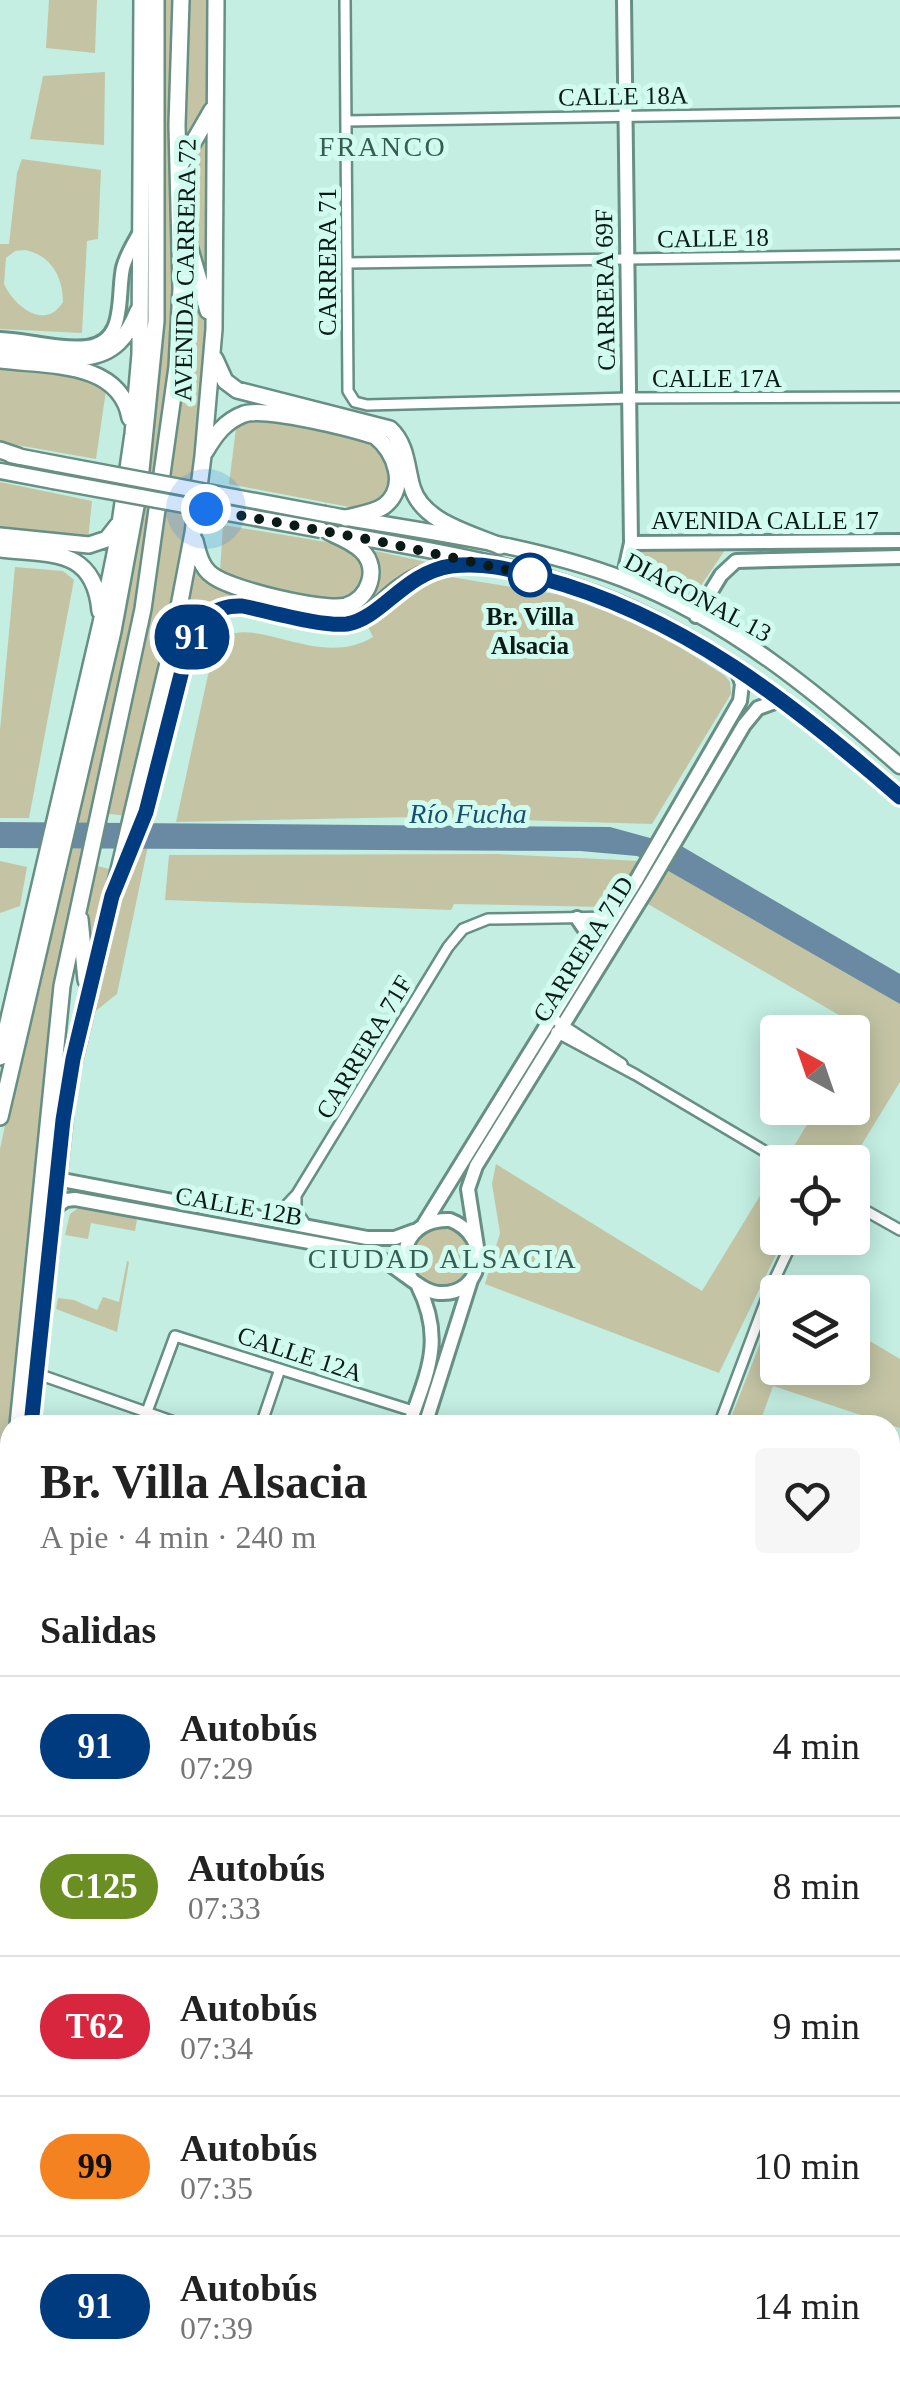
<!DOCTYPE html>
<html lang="es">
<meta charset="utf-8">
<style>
:root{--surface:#fff;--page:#f6f6f6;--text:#222;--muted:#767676;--line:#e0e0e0}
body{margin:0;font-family:"Times New Roman",serif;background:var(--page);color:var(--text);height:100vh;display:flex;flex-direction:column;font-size:38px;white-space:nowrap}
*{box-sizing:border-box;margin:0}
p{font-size:32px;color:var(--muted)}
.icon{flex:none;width:55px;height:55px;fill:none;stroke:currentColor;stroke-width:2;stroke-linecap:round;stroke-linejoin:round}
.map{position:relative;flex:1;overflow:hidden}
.side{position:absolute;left:0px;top:1415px;width:900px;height:982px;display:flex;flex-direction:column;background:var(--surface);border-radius:30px 30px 0 0;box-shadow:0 5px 25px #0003}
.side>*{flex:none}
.badge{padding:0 20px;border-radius:32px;font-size:35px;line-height:65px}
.needle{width:65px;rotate:320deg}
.buttons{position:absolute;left:760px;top:1015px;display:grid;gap:20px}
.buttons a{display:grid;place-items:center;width:110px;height:110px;border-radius:10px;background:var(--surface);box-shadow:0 5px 25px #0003;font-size:50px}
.you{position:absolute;width:50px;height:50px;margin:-25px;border:8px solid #fff;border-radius:50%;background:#1a73e8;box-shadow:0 0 0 15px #1a73e833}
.map>.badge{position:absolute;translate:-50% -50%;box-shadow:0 0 0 5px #fff}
h2{padding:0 40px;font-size:38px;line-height:90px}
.round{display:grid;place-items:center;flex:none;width:105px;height:105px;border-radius:10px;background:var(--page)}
.summary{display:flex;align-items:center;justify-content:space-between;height:170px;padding:0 40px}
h1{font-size:48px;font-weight:700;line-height:75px}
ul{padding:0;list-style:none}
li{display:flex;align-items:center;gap:30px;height:140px;padding:0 40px;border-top:2px solid var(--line)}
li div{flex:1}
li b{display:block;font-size:38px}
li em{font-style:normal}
li .badge{min-width:110px;font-weight:700;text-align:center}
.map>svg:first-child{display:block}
</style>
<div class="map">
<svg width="900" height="2396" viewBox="0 0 900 2396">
<rect width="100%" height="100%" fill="#c3eee1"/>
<!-- green -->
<path fill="#c4c4a5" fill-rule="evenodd" d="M49,0H97L95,53L46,48Z
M161,0H175L172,365L144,576L59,968L24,1276L7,1471L0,1469V1149L148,457Z
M184,0H208L206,108L182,143Z
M105,72L104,145L30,139L43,76Z
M206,127L207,281C182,211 171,196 206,127Z
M22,159L101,170L98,239L87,241L82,333L0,329V244H9L17,173ZM25,250C51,255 63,277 63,302C45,331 15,307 4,284L6,258L15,251Z
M185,249L208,329L197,448L182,565L127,816L102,813L132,676Z
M0,365L69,373L107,384L96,459L0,442Z
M259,416L367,439C399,456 399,502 360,509L229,484L237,420Z
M0,482L92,501L88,540L0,531Z
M223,525L344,545L356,551L366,571L358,594L336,603L255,586L220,572Z
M366,549L436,564C409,582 364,620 332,620C283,620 233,574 191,623L185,622L195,560L200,573L215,588L333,616C353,615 379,604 378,579C378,569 371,559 366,549Z
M725,550L696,593L686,598L646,578L638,568L641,552Z
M15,567L63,571L74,580L29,818H0V730Z
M445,576L567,596L633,617L724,675L730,682L731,694L652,824L415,817L176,822L208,675L225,637C259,617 321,669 373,637L366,623L425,581Z
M174,722L117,994L88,1017L119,895L147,824Z
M497,854L661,862L900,1004V1082L851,1162H811L791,1151L817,1108H852L853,1048L863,1029L622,889L605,907L454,904L451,910L165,900L169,855Z
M0,861L27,867L20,906L0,913Z
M92,865L115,870L89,972L83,906Z
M496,1164L702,1291L772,1176L777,1180L778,1238H784L719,1373L485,1284L500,1233L492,1184Z
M81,1206L132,1215L137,1220L135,1231L91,1223L88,1239L65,1235L70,1214Z
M409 1257a32 32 0 1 1 64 0a32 32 0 1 1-64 0Z
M127,1261L129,1262L117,1332L56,1309L58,1298L74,1300L97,1310L103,1297L119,1302Z
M777,1300L778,1368H852L853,1331L900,1359V1428L773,1386L759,1425H728Z
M890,1924L900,1927V2126L890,2186Z"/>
<!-- forest -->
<path fill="#a1a17b" d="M900,2126V2396H758L752,2388H890V2186Z"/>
<!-- water -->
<path fill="#6a8aa3" d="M0,822L610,827L683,847L900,974V1004L665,869L637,856L580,851L0,848Z"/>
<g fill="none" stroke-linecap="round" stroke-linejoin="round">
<!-- highway-tunnel -->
<path stroke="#a7cec3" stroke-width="15" stroke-dasharray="15 8" stroke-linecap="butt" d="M157,767L187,651C209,585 257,609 310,619"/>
<!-- street casing -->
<g stroke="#678f84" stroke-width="14">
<path id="street" d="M345,0L348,391L355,402L367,405L629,398L900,397
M346,121L900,112
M347,263L900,255
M552,1018L622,1064
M556,1032L636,1075L783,1162
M296,1197V1210L307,1227
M852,1203L900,1230
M268,1217L279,1213L297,1194L448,947L463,929L488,919L615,917
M35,1373L183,1425
M142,1425L175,1336L413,1411
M261,1425L280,1369
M719,1425L771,1287L794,1238
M890,1597L900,1601"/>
</g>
<!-- secondary casing -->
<g stroke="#678f84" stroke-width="18">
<path id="secondary" d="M0,339C28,340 59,350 87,347C127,342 117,296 123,268C126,255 134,243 140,232
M631,543L900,541
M623,579L631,543L624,0
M696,616L721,575L736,561L900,557
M577,918L596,946
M57,1179L367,1238H395L414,1231
M54,1208L66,1200L75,1199L364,1252C394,1260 418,1292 439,1293C484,1296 493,1236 450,1220C415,1218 394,1248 411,1278
M424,1224L637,879L740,701L742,684L736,666
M477,1247L468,1189L476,1166L649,886L744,725L758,708L783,699
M409,1425C427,1373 445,1340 418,1286
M425,1425L471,1280
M0,1480L10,1483
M0,1504L10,1507
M890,1785L900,1789
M890,1807L900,1810"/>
</g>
<!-- primary casing -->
<g stroke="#678f84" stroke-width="19">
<path id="primary" d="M11,455L58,464
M0,471L53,481
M325,514C424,532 528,543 623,579C728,619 817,693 900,766
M341,534C433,551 530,566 617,602C724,647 813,721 900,797"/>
</g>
<!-- highway casing -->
<g stroke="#678f84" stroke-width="20">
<path id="highway" d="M179,167L212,110
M185,232L208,311
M0,348L85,357C114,354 128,336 138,311
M215,359L225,381L237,390L390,429C407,445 406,466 412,487C422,522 470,533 500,546
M0,360C46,366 120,360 130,418
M0,450L18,456
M205,452C215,435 225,421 244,414C267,407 350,428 375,436C395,452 409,487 384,506C374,513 358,515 346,518
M0,536L89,545L107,539L118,525
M195,541C198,553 201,567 212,575C229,589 324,612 346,606C369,599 380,569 362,551C353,542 340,537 329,532
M0,549C51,555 94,547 100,611
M310,619C378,633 371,597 421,575C441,566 463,565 484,564
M133,845L157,767
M80,919L86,980
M0,1057L101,623L117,544L133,434L140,354L142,0
M0,1117L113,631L139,490L156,321V0
M18,1425L62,986L143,609L177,367L181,288L177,125L181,0
M31,1425L68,1085L169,659L193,533L203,456L214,329L216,0
M0,1783L10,1551
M10,1898V2014
M0,2108L10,2204
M0,2295L10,2361
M0,2388L1,2396
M14,2388L15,2396
M37,2388L38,2396
M52,2388L54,2396"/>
</g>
<!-- street -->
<use href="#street" stroke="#fff" stroke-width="9"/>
<!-- secondary -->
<use href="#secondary" stroke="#fff" stroke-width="12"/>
<!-- primary -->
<use href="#primary" stroke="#fff" stroke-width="14"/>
<!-- highway -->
<use href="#highway" stroke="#fff" stroke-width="15"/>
<!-- primary-bridge casing -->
<g stroke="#678f84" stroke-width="19" stroke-linecap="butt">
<path id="primary-bridge" d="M58,464L325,514
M53,481L321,530"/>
</g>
<!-- primary-bridge -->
<use href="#primary-bridge" stroke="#fff" stroke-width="14"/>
</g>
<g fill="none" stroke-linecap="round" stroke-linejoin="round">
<!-- line casing -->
<g stroke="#fff" stroke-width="22">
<path id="line" d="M31,1425L63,1120L73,1059L112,896L146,812L187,651C196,623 211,605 242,606C268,611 322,627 347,624C382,618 404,573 451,566C483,562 510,569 541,578C681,615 792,703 900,797"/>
</g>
<!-- line -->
<use href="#line" stroke="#003b80" stroke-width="15"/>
<!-- walk -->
<path stroke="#0a1a16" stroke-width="10" stroke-dasharray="0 18" d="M206,509L382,542L530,575"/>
</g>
<!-- markers -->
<circle fill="#fff" stroke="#003b80" stroke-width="5" cx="530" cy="575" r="20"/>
<g text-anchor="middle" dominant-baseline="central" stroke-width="10" stroke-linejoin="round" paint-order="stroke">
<!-- street labels -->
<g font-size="25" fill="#0a1a16" stroke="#d0fbee">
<text transform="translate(623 96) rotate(-1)">CALLE 18A</text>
<text transform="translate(713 238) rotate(-1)">CALLE 18</text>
<text transform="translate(327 262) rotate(-90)">CARRERA 71</text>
<text transform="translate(185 270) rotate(-89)">AVENIDA CARRERA 72</text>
<text transform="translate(605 290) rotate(-91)">CARRERA 69F</text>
<text x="717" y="378">CALLE 17A</text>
<text x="765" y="520">AVENIDA CALLE 17</text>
<text transform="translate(698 597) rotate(28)">DIAGONAL 13</text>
<text transform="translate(583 949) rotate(-58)">CARRERA 71D</text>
<text transform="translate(364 1047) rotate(-59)">CARRERA 71F</text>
<text transform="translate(239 1206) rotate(10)">CALLE 12B</text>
<text transform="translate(300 1354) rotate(18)">CALLE 12A</text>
</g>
<!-- stop labels -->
<g font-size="25" font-weight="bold" fill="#0a1a16" stroke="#d0fbee">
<text x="530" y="616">Br. Villa<tspan x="530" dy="29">Alsacia</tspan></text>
</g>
<!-- neighbourhood labels -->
<g font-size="28" letter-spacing="2.5" fill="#375d53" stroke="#d0fbee">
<text x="383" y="146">FRANCO</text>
<text x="443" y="1258">CIUDAD ALSACIA</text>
</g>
<!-- water labels -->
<g font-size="28" font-style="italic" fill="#184e72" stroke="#d0fbee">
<text x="468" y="813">Río Fucha</text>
</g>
</g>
</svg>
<div class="buttons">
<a><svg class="needle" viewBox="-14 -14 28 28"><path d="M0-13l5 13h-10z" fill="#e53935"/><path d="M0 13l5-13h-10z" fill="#767676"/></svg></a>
<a><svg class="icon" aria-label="locate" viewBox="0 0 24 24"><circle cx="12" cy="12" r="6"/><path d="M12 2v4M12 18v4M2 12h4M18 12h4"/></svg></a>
<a><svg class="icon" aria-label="layers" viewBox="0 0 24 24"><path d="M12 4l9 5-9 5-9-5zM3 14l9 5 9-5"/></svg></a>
</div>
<div class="you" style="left:206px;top:509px"></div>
<b class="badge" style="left:192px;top:637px;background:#003b80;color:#fff">91</b>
<section class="side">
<div class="summary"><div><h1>Br. Villa Alsacia</h1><p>A pie · 4 min · 240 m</p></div><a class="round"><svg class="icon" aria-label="heart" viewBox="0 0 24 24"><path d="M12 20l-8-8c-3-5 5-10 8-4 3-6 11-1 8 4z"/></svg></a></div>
<h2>Salidas</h2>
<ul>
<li><span class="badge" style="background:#003b80;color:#fff">91</span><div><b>Autobús</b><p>07:29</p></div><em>4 min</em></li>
<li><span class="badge" style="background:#6b8e23;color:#fff">C125</span><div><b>Autobús</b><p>07:33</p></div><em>8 min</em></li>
<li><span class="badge" style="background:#d7263d;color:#fff">T62</span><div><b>Autobús</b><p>07:34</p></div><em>9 min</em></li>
<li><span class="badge" style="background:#f58220;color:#111">99</span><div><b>Autobús</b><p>07:35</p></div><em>10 min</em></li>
<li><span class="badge" style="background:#003b80;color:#fff">91</span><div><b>Autobús</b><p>07:39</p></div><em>14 min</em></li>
</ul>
</section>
</div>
